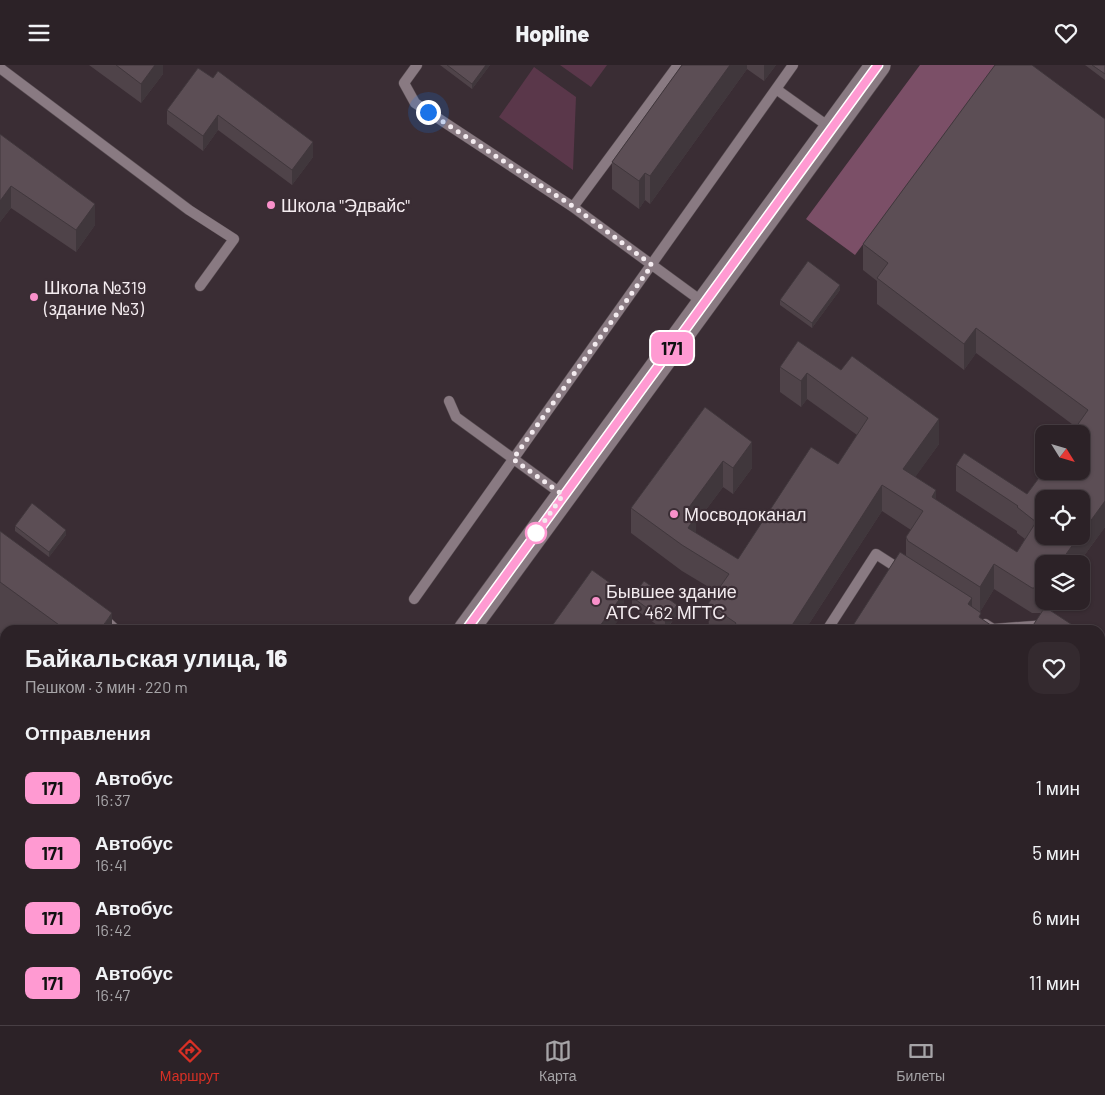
<!DOCTYPE html>
<html lang="ru">
<meta charset="utf-8">
<style>
:root{--surface:#2c2227;--page:#342a2f;--text:#f1f3f6;--muted:#a6a4a7;--line:#483f44;--accent:#d93025}
body{margin:0;font-family:Barlow,sans-serif;background:var(--page);color:var(--text);height:100vh;display:flex;flex-direction:column;font-size:19px;white-space:nowrap}
*{box-sizing:border-box;margin:0}
p{font-size:16px;color:var(--muted)}
.icon{flex:none;width:28px;height:28px;fill:none;stroke:currentColor;stroke-width:2;stroke-linecap:round;stroke-linejoin:round}
.map{position:relative;flex:1;overflow:hidden}
.details{position:absolute;left:0px;top:560px;width:1105px;height:400px;display:flex;flex-direction:column;background:var(--surface);border-radius:15px 15px 0 0;box-shadow:0 1px 4px #0004,0 0 0 1px var(--line)}
.details>*{flex:none}
.badge{padding:0 10px;border-radius:8px;font-size:18px;line-height:32px}
.needle{width:32px;rotate:127deg}
.buttons{position:absolute;left:1035px;top:360px;display:grid;gap:10px}
.buttons a{display:grid;place-items:center;width:55px;height:55px;border-radius:10px;background:var(--surface);box-shadow:0 1px 4px #0004,0 0 0 1px var(--line);font-size:25px}
.you{position:absolute;width:25px;height:25px;margin:-12px;border:4px solid #fff;border-radius:50%;background:#1a73e8;box-shadow:0 0 0 8px #1a73e833}
.map>.badge{position:absolute;translate:-50% -50%;box-shadow:0 0 0 2px #fff}
h2{padding:0 25px;font-size:19px;line-height:45px}
.round{display:grid;place-items:center;flex:none;width:52px;height:52px;border-radius:15px;background:var(--page)}
.headline{display:flex;align-items:center;justify-content:space-between;height:85px;padding:0 25px}
h1{font-size:24px;font-weight:800;line-height:38px}
ul{padding:0;list-style:none}
li{display:flex;align-items:center;gap:15px;height:65px;padding:0 25px}
li div{flex:1}
li b{display:block;font-size:19px}
li em{font-style:normal}
li .badge{min-width:55px;font-weight:700;text-align:center}
header{display:flex;justify-content:space-between;align-items:center;height:65px;padding:0 25px;background:var(--surface);font-size:22px;font-weight:800}
.tab-bar{display:flex;justify-content:space-around;align-items:center;height:70px;border-top:1px solid var(--line);background:var(--surface);font-size:14px;color:var(--muted)}
.tab-bar a{display:grid;justify-items:center;gap:2px}
.tab-bar .current{color:var(--accent)}
.map>svg:first-child{display:block}
</style>
<header><svg class="icon" aria-label="menu" viewBox="0 0 24 24"><path d="M4 6h16M4 12h16M4 18h16"/></svg>Hopline<svg class="icon" aria-label="heart" viewBox="0 0 24 24"><path d="M12 20l-8-8c-3-5 5-10 8-4 3-6 11-1 8 4z"/></svg></header>
<div class="map">
<svg width="1105" height="960" viewBox="0 0 1105 960">
<rect width="100%" height="100%" fill="#3a2d34"/>
<!-- green -->
<path fill="#5a374a" d="M560,0H607L591,22Z
M534,2L576,32L573,105L499,52Z
M721,955H776L783,960H718Z"/>
<!-- forest -->
<path fill="#7b4f67" d="M920,0H996L855,190L806,154Z
M319,955H527L534,960H317Z"/>
<g fill="none" stroke-linecap="round" stroke-linejoin="round">
<!-- service casing -->
<g stroke="#584d52" stroke-width="11">
<path id="service" d="M417,0L404,18L415,38L573,142L704,238
M0,3L189,145L234,174L200,221
M776,24L832,64
M573,142L678,0
M449,336L456,352L563,430
M414,534L793,0
M103,553L116,565
M985,559L993,564L1060,559L1070,565
M827,565L876,489L904,507
M0,610L5,614
M0,913L5,917
M59,955L66,960
M647,955L648,960
M1068,955L1076,960"/>
</g>
<!-- tertiary casing -->
<g stroke="#584d52" stroke-width="26">
<path id="tertiary" d="M466,565L878,0
M844,955L851,960
M179,960L183,955"/>
</g>
<!-- service -->
<use href="#service" stroke="#897a82" stroke-width="10"/>
<!-- tertiary -->
<use href="#tertiary" stroke="#897a82" stroke-width="25"/>
</g>
<!-- wall -->
<path fill="#4f4349" d="M89,0H163V9L141,38Z
M440,0H490L472,24Z
M682,0H776L764,16L747,4L650,139L645,135L639,144L612,124V97Z
M1085,0H1105V15Z
M213,13L313,92L292,120L218,65L203,86L167,59V45Z
M1105,54V462L1078,499H1044V536H1059L1052,547L1041,548H1032L994,524L980,547L850,565L906,491V472L911,465L882,446L805,565H709L708,539L717,527L682,506L631,468V443L705,342L752,403L733,429L723,422L696,458V468L738,494L838,399L857,370L807,334L801,342L780,327V302L798,276L939,379L915,412L936,435L1017,487L1025,474L1017,468V466L956,426V400L1027,429L1076,362L976,288L964,305L877,239V216L863,205V179Z
M0,69L95,160L76,187L11,143L0,157Z
M840,225L812,263L780,240V235Z
M15,461L66,470L49,492L15,466Z
M0,466L112,565H5V572L0,568Z
M632,532L677,550L666,565H664L632,542Z
M1100,578L1105,581V738L1100,735Z
M1100,745L1105,748V888L1100,885Z
M0,766L5,770V877L0,873Z
M296,955H319L317,960H309Z
M527,955H633L640,960H534Z
M960,955H1023L1030,960H967Z"/>
<!-- shaded-wall -->
<path fill="#40373c" d="M155,0H163V9L141,38V19Z
M486,0H490L472,24V19Z
M730,0H747V4L650,139V111Z
M764,0H776L764,16Z
M218,50V65L203,86V71Z
M313,77V92L292,120V105Z
M645,108V135L639,144V116Z
M11,121V143L0,157V136Z
M95,139V160L76,187V165Z
M840,220V225L812,263V258Z
M976,263V288L964,305V279Z
M807,308V334L801,342V316Z
M939,354V379L903,429V404Z
M752,377V403L733,429V403Z
M723,396V422L696,458V477L688,484L687,445Z
M882,420V446L805,565H789Z
M936,425V451L932,432Z
M1105,436V462L1078,499H1059L1079,471H1081V469Z
M66,465V470L49,492V487Z
M994,499V524L980,547V522Z
M624,528V548L611,565H597Z
M972,533V559L968,539Z
M1051,536H1059L1051,548Z
M677,540V550L665,565V556Z
M112,548V565H100Z
M316,955H319L317,960H316Z"/>
<!-- building -->
<path fill="#5c4e55" stroke="#40373c" d="M116,0H155L141,19Z
M447,0H486L472,19Z
M682,0H730L650,111L645,108L639,116L612,97Z
M995,0H1032L1105,54V436L1081,469V434H1044V471H1079L1059,499H1044V523H1032L994,499L980,522L908,476L906,472L923,446L882,420L789,565H732L736,558L708,539L729,509L682,480L631,443L705,342L752,377L733,403L723,396L687,445L696,451L688,463L738,494L811,382L838,399L868,353L807,308L801,316L780,302L798,276L841,305L852,291L939,354L903,404L936,425L932,432L1017,487L1036,457L1017,442L1018,441L956,400L964,388L1027,429L1044,406H1081V369H1071L1088,345L976,263L964,279L877,213L888,198L863,179Z
M1092,0H1105V9Z
M198,3L213,13L218,6L313,77L292,105L218,50L203,71L167,45Z
M0,69L95,139L76,165L11,121L0,136Z
M808,196L840,220L812,258L780,235Z
M32,438L66,465L49,487L15,461Z
M0,466L112,548L100,565H66L0,517Z
M900,487L972,533L968,539L981,548L979,552L998,565H850Z
M592,505L624,528L597,565H549Z
M644,516L677,540L665,556L632,532Z
M1045,542L1080,565H1030Z
M1100,578L1105,581V712L1100,709Z
M1100,745L1105,748V767L1100,764Z
M0,766L5,770V826L0,822Z
M1105,768V863L1100,860V776Z
M0,928L5,931V955H38L45,960H0Z
M390,955H405L412,960H387Z
M579,955H633L640,960H586Z
M995,955H1023L1030,960H1002Z"/>
<g fill="none" stroke-linecap="round" stroke-linejoin="round">
<!-- line casing -->
<g stroke="#fff" stroke-width="11">
<path id="line" d="M466,565L878,0"/>
</g>
<!-- line -->
<use href="#line" stroke="#ff9ad2" stroke-width="8"/>
<!-- walk -->
<path stroke="#f3ebef" stroke-width="5" stroke-dasharray="0 9" d="M428,47L574,142L652,200L513,394L563,430L536,468"/>
</g>
<!-- markers -->
<g fill="#f990ca" stroke="#3a2d34" stroke-width="2">
<circle cx="271" cy="140" r="5"/>
<circle cx="34" cy="232" r="5"/>
<circle cx="674" cy="449" r="5"/>
<circle cx="596" cy="536" r="5"/>
</g>
<circle fill="#fff" stroke="#ff9ad2" stroke-width="2.5" cx="536" cy="468" r="10"/>
<g text-anchor="middle" dominant-baseline="central" stroke-width="4.5" stroke-linejoin="round" paint-order="stroke">
<!-- poi labels -->
<g font-size="18" fill="#f3ebef" stroke="#3a2d34" text-anchor="start">
<text x="281" y="140">Школа "Эдвайс"</text>
<text x="44" y="222">Школа №319<tspan x="44" dy="21">(здание №3)</tspan></text>
<text x="684" y="449">Мосводоканал</text>
<text x="606" y="526">Бывшее здание<tspan x="606" dy="21">АТС 462 МГТС</tspan></text>
</g>
</g>
</svg>
<div class="buttons">
<a><svg class="needle" viewBox="-14 -14 28 28"><path d="M0-13l5 13h-10z" fill="#e53935"/><path d="M0 13l5-13h-10z" fill="#a6a4a7"/></svg></a>
<a><svg class="icon" aria-label="locate" viewBox="0 0 24 24"><circle cx="12" cy="12" r="6"/><path d="M12 2v4M12 18v4M2 12h4M18 12h4"/></svg></a>
<a><svg class="icon" aria-label="layers" viewBox="0 0 24 24"><path d="M12 4l9 5-9 5-9-5zM3 14l9 5 9-5"/></svg></a>
</div>
<div class="you" style="left:428px;top:47px"></div>
<b class="badge" style="left:672px;top:283px;background:#ff9ad2;color:#111">171</b>
<section class="details">
<div class="headline"><div><h1>Байкальская улица, 16</h1><p>Пешком · 3 мин · 220 m</p></div><a class="round"><svg class="icon" aria-label="heart" viewBox="0 0 24 24"><path d="M12 20l-8-8c-3-5 5-10 8-4 3-6 11-1 8 4z"/></svg></a></div>
<h2>Отправления</h2>
<ul>
<li><span class="badge" style="background:#ff9ad2;color:#111">171</span><div><b>Автобус</b><p>16:37</p></div><em>1 мин</em></li>
<li><span class="badge" style="background:#ff9ad2;color:#111">171</span><div><b>Автобус</b><p>16:41</p></div><em>5 мин</em></li>
<li><span class="badge" style="background:#ff9ad2;color:#111">171</span><div><b>Автобус</b><p>16:42</p></div><em>6 мин</em></li>
<li><span class="badge" style="background:#ff9ad2;color:#111">171</span><div><b>Автобус</b><p>16:47</p></div><em>11 мин</em></li>
</ul>
</section>
</div>
<nav class="tab-bar">
<a class="current"><svg class="icon" aria-label="directions" viewBox="0 0 24 24"><path d="M12 3l9 9-9 9-9-9zM9 14v-3h6M13 9l2 2-2 2"/></svg>Маршрут</a>
<a><svg class="icon" aria-label="map" viewBox="0 0 24 24"><path d="M3 6l6-2 6 2 6-2v14l-6 2-6-2-6 2zM9 4v14M15 6v14"/></svg>Карта</a>
<a><svg class="icon" aria-label="tickets" viewBox="0 0 24 24"><path d="M3 7h18v10H3zM15 7v10"/></svg>Билеты</a>
</nav>
